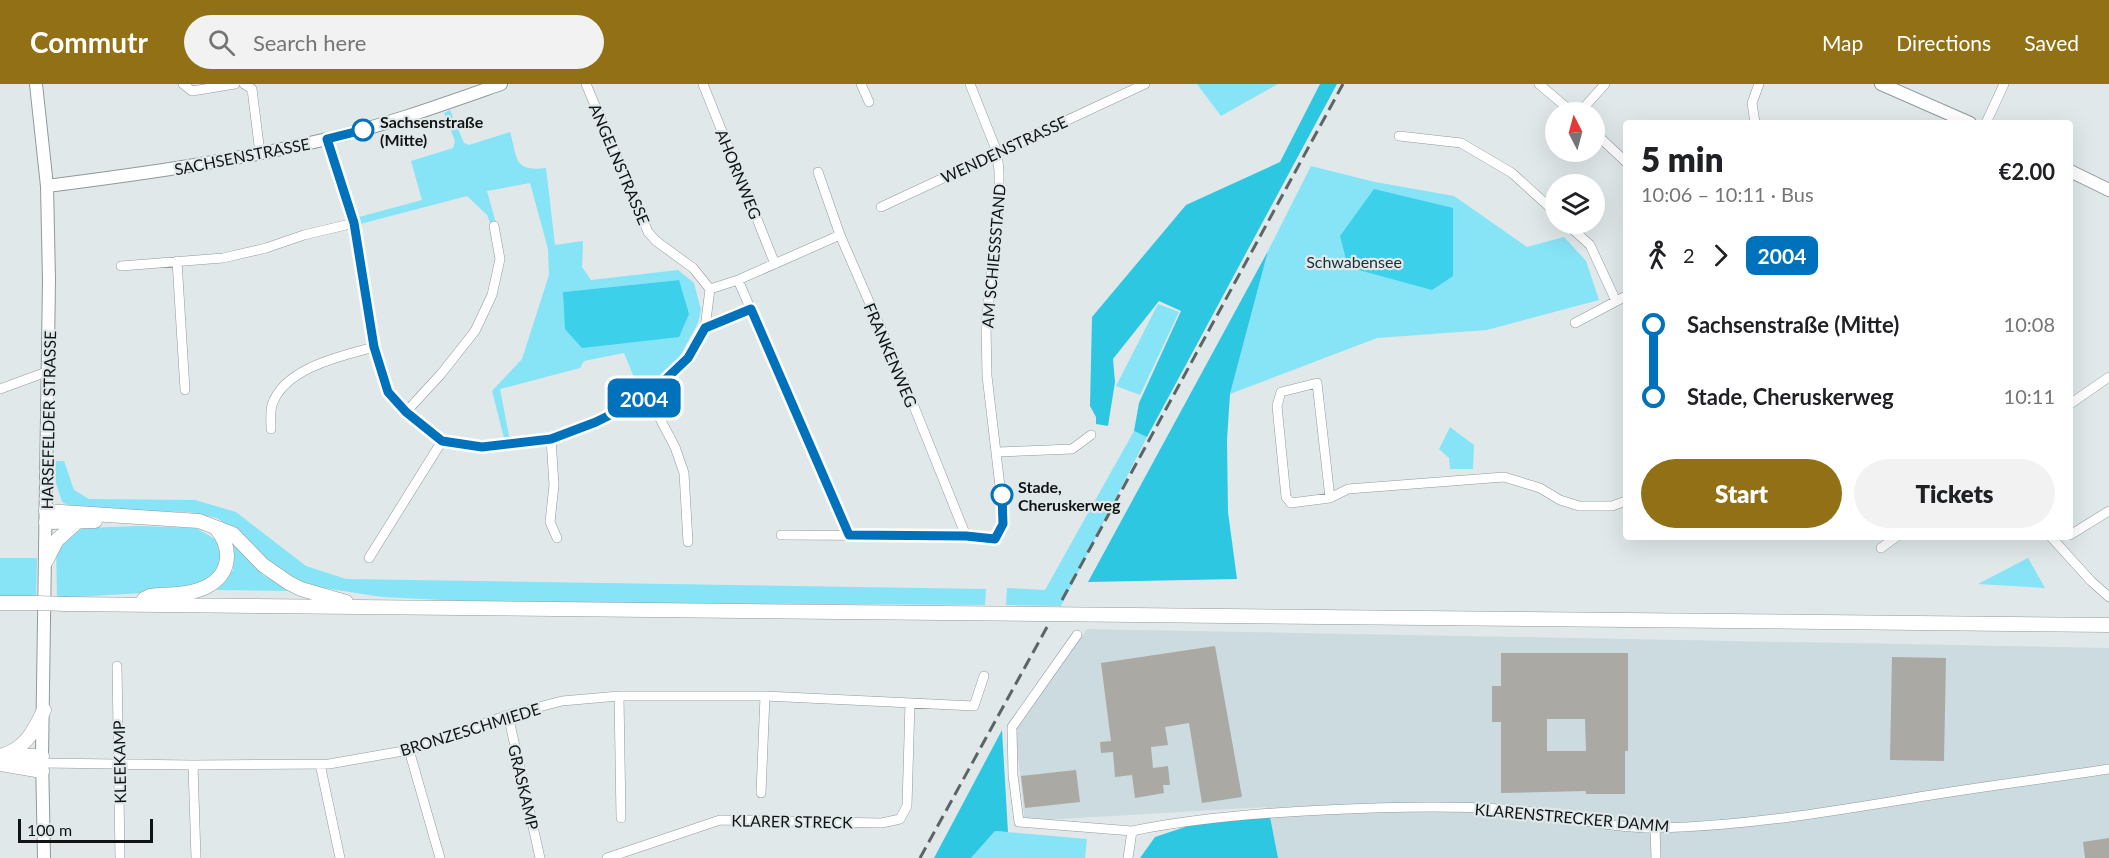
<!DOCTYPE html>
<meta charset="utf-8">
<style>
:root{--surface:#fff;--page:#f2f2f2;--text:#202124;--muted:#757577;--accent:#917016}
body{margin:0;font-family:Lato,sans-serif;background:var(--page);color:var(--text);height:100vh;display:flex;flex-direction:column;font-size:22px;white-space:nowrap}
*{box-sizing:border-box;margin:0}
p{font-size:20px;color:var(--muted)}
.icon{flex:none;width:33px;height:33px;fill:none;stroke:currentColor;stroke-width:2;stroke-linecap:round;stroke-linejoin:round}
.map{position:relative;flex:1;overflow:hidden}
.details{position:absolute;left:1623px;top:36px;width:450px;height:420px;display:flex;flex-direction:column;background:var(--surface);border-radius:6px;box-shadow:0 6px 24px #0002}
.details>*{flex:none}
.badge{padding:0 12px;border-radius:9px;font-size:21px;line-height:39px}
.needle{width:39px;rotate:354deg}
.fabs{position:absolute;left:1545px;top:18px;display:grid;gap:12px}
.fabs a{display:grid;place-items:center;width:60px;height:60px;border-radius:50%;background:var(--surface);box-shadow:0 6px 24px #0002;font-size:30px}
.scale{position:absolute;left:18px;bottom:15px;width:135px;box-sizing:border-box;padding-left:6px;border:3px solid #111414;border-top:0;font-size:16px;line-height:21px;white-space:nowrap;color:#111414;-webkit-text-stroke:4px #e0e8ea;paint-order:stroke}
.map>.badge{position:absolute;translate:-50% -50%;box-shadow:0 0 0 3px #fff}
.legs{display:flex;align-items:center;gap:9px;height:66px;padding:0 18px;font-size:20px}
.legs p{margin-inline-start:auto}
.overview{display:flex;align-items:center;justify-content:space-between;height:102px;padding:0 18px}
h1{font-size:33px;font-weight:800;line-height:45px}
.cta{display:flex;gap:12px;margin-top:auto;padding:12px 18px}
.cta a{flex:1;height:69px;border-radius:36px;background:var(--accent);color:#fff;font-size:24px;font-weight:800;line-height:69px;text-align:center}
.cta a+a{background:var(--page);color:var(--text)}
ul{padding:0 18px;list-style:none}
li{display:flex;align-items:center;gap:21px;height:72px;font-size:22px}
li i{display:grid;place-items:center;width:9px;height:100%;margin:0 8px;background:currentColor}
li i::after{content:'';width:15px;height:15px;margin:-8px;border:4px solid;border-radius:50%;background:var(--surface)}
li p{margin-inline-start:auto}
li:first-child i{background:linear-gradient(#0000 50%,currentColor 0)}
li:last-child i{background:linear-gradient(currentColor 50%,#0000 0)}
header{display:flex;align-items:center;gap:36px;box-sizing:border-box;height:84px;padding:0 30px;background:var(--accent);color:#fff}
header strong{font-size:28px}
nav{display:flex;gap:33px;margin-inline-start:auto;font-size:21px}
.search{width:420px;height:54px;background:var(--page);display:flex;align-items:center;gap:15px;box-sizing:border-box;padding:0 21px;border-radius:33px;color:var(--muted);font-size:22px}
.map>svg:first-child{display:block}
</style>
<header>
<strong>Commutr</strong>
<div class="search"><svg class="icon" aria-label="search" viewBox="0 0 24 24"><circle cx="10" cy="10" r="6"/><path d="M15 15l6 6"/></svg>Search here</div>
<nav><a>Map</a><a>Directions</a><a>Saved</a></nav>
</header>
<div class="map">
<svg width="2109" height="774" viewBox="0 0 2109 774">
<rect width="100%" height="100%" fill="#e0e8ea"/>
<!-- built -->
<path fill="#cbdbdf" d="M1087,545L2109,564V774H1278L1266,723L1025,737L1015,645Z"/>
<!-- green -->
<path fill="#87e3f6" fill-rule="evenodd" d="M1197,0H1278L1221,32Z
M450,26L464,59L469,61L510,48C518,75 513,88 546,84L555,161L583,157L582,183L591,196L678,186L694,199L701,226L698,239L679,274L640,308L624,269L584,277L580,284L500,305L510,357L505,358L492,307L522,275L549,191L548,165L530,99L487,107L496,139L491,141L487,131L467,112L360,140L359,133L422,116L411,77L453,64L455,57L444,29ZM679,196L582,264L563,208Z
M1311,82L1375,98L1454,112L1527,163L1564,153L1586,177L1599,216L1487,246L1377,254L1230,310L1268,167Z
M1158,220L1179,228L1140,311L1116,302Z
M1450,343L1474,361L1473,385H1450L1449,374L1439,365Z
M1134,347L1147,353L1061,522L1006,521L1007,504L1045,506Z
M55,377H64L74,406L89,415L195,416L236,428L306,482L346,495L986,505L985,521L484,518L382,513L311,502L273,483L236,447L217,434L188,428L76,425L62,418L56,399Z
M141,442L196,444L220,458L223,481L208,499L177,507L57,514L56,461L83,444Z
M233,459L263,491L291,507L216,506L233,486Z
M0,474H37L36,513H0Z
M2028,474L2045,504L1978,500Z
M995,747L1087,755L1085,774H971Z"/>
<!-- forest -->
<path fill="#2ec7e2" d="M1320,0H1337L1147,353L1134,347L1139,319L1181,227L1159,217L1113,275L1115,298L1108,342L1096,340V333L1090,322L1092,233L1186,121L1280,78Z
M1268,167L1230,310L1227,356L1228,428L1237,495L1088,498Z
M1002,646L1008,748L995,747L971,774H934Z
M1270,733L1278,774H1140L1155,753L1191,741Z"/>
<!-- water -->
<path fill="#3cd0eb" d="M1374,105L1453,124V192L1432,206L1348,183L1340,152Z
M679,196L689,230L679,253L582,264L565,245L563,208Z"/>
<!-- building -->
<path fill="#aba9a3" fill-rule="evenodd" d="M1215,562L1242,713L1202,719L1189,639L1165,643L1168,661L1151,663L1153,684L1168,682L1170,701H1163L1164,709L1135,714L1132,691L1115,693L1113,668L1101,669L1100,658L1111,657L1101,579Z
M1501,569H1628V667H1625V710H1586V707L1501,709V638H1492V602H1501ZM1547,635H1585L1586,667H1547Z
M1892,573L1946,574L1944,677L1890,676Z
M1076,686L1080,718L1025,724L1021,692Z
M2109,754V774H2085L2083,758Z"/>
<g fill="none" stroke-linecap="round" stroke-linejoin="round">
<!-- street casing -->
<g stroke="#92999b" stroke-width="10">
<path id="street" d="M183,0L192,7L235,0
M244,0L252,5L260,69
M586,0L648,148L656,157L693,184L710,205
M703,0L775,180
M861,0L869,18
M1539,0L1572,28
M1580,28L1605,0
M1755,39L1752,19L1759,0
M1986,39L2004,0
M1594,48L1626,78
M1399,52L1461,59L1512,89L1556,129
M327,55L354,139L374,263L388,308L406,328L442,357L482,363L551,355L596,338L648,312L688,274L705,244L710,205
M818,88L840,151L907,305L966,452
M881,123L1145,0
M1567,140L1590,161L1616,217
M177,177L185,306
M121,182L223,174L266,164L304,151L354,139
M738,196L849,451
M710,205L738,196L840,151
M1575,239L1626,212
M0,305L49,287
M648,312L675,363L684,389L688,458
M2070,320L2109,293
M406,328L441,290L475,247L492,211L500,175L494,142
M271,345C271,337 270,328 272,321C284,284 341,272 374,263
M551,355L554,401L550,438L557,454
M997,368L1072,365L1091,351
M1330,414L1317,299L1281,308L1277,322L1286,413L1291,419L1330,414L1348,405L1504,393L1540,404L1560,416L1579,422H1612L1626,417
M781,451L966,452L995,455L1003,440L1001,411L987,292L986,241L999,118V87L997,68L970,0
M2070,451L2109,427
M2051,453L2091,497L2109,513
M1881,464L1896,453
M369,474L442,357
M1077,551L1012,643L1013,691L1019,738L1132,747
M117,582L120,774
M619,612L621,734
M508,631L540,774
M409,666L440,774
M42,679L193,681L329,680L409,666L508,631L562,617L619,612H765L974,622L984,592
M320,680L340,774
M193,681L196,774
M761,709L765,612
M1655,744L1656,774
M607,774L720,736L882,739L900,735L907,722L910,619
M1128,774L1132,747C1195,734 1260,729 1324,726C1383,723 1442,721 1502,725C1554,728 1606,745 1659,744C1745,742 1828,728 1913,714C1978,703 2044,695 2109,685"/>
</g>
<!-- secondary casing -->
<g stroke="#92999b" stroke-width="14">
<path id="secondary" d="M36,0L47,102L49,196L42,672L44,774
M1881,0L1970,39
M2070,87L2109,106
M47,102C141,90 234,77 327,55C386,41 444,20 501,0"/>
</g>
<!-- primary casing -->
<g stroke="#92999b" stroke-width="15">
<path id="primary" d="M46,427L199,437L233,450L263,481L289,499L301,505L346,518
M46,438L95,437
M46,477L57,456L76,439
M144,515L150,512C168,510 190,511 206,503C232,490 232,463 216,444
M0,519H38
M66,520L2109,541
M0,672C24,666 34,648 44,626
M5,672H42
M0,680L42,687"/>
</g>
<!-- street -->
<use href="#street" stroke="#fff" stroke-width="9"/>
<!-- secondary -->
<use href="#secondary" stroke="#fff" stroke-width="12"/>
<!-- primary -->
<use href="#primary" stroke="#fff" stroke-width="14"/>
<!-- rail -->
<path stroke="#5e6363" stroke-width="3" stroke-dasharray="12 6" stroke-linecap="butt" d="M1062,516L1343,0
M920,774L1047,543"/>
<!-- primary-bridge casing -->
<g stroke="#92999b" stroke-width="15" stroke-linecap="butt">
<path id="primary-bridge" d="M38,519L66,520"/>
</g>
<!-- primary-bridge -->
<use href="#primary-bridge" stroke="#fff" stroke-width="14"/>
</g>
<g fill="none" stroke-linecap="round" stroke-linejoin="round">
<!-- line-1 casing -->
<g stroke="#fff" stroke-width="14">
<path id="line-1" d="M363,46L327,55L354,139L374,263L388,308L406,328L442,357L482,363L551,355L596,338L648,312L688,274L705,244L751,225L849,451L966,452L995,455L1003,440L1002,411"/>
</g>
<!-- line-1 -->
<use href="#line-1" stroke="#0072bc" stroke-width="9"/>
</g>
<!-- markers -->
<g fill="#fff" stroke="#0072bc" stroke-width="3">
<circle cx="363" cy="46" r="10"/>
<circle cx="1002" cy="411" r="10"/>
</g>
<g text-anchor="middle" dominant-baseline="central" stroke-width="4.5" stroke-linejoin="round" paint-order="stroke">
<!-- stop labels -->
<g font-size="16" font-weight="bold" fill="#111414" stroke="#e0e8ea" text-anchor="start">
<text x="380" y="37">Sachsenstraße<tspan x="380" dy="18">(Mitte)</tspan></text>
<text x="1018" y="402">Stade,<tspan x="1018" dy="18">Cheruskerweg</tspan></text>
</g>
<!-- street labels -->
<g font-size="16" fill="#111414" stroke="#e0e8ea">
<text transform="translate(1004 65) rotate(-25)">WENDENSTRASSE</text>
<text transform="translate(242 72) rotate(-11)">SACHSENSTRASSE</text>
<text transform="translate(620 80) rotate(67)">ANGELNSTRASSE</text>
<text transform="translate(739 90) rotate(68)">AHORNWEG</text>
<text transform="translate(993 172) rotate(-85)">AM SCHIESSSTAND</text>
<text transform="translate(891 271) rotate(67)">FRANKENWEG</text>
<text transform="translate(48 336) rotate(-89)">HARSEFELDER STRASSE</text>
<text transform="translate(470 645) rotate(-17)">BRONZESCHMIEDE</text>
<text transform="translate(119 678) rotate(-91)">KLEEKAMP</text>
<text transform="translate(524 703) rotate(77)">GRASKAMP</text>
<text transform="translate(1572 733) rotate(5)">KLARENSTRECKER DAMM</text>
<text transform="translate(792 737) rotate(1)">KLARER STRECK</text>
</g>
<!-- park labels -->
<g font-size="16" fill="#182f34" stroke="#e0e8ea">
<text x="1354" y="177">Schwabensee</text>
</g>
</g>
</svg>
<div class="fabs">
<a><svg class="needle" viewBox="-14 -14 28 28"><path d="M0-13l5 13h-10z" fill="#e53935"/><path d="M0 13l5-13h-10z" fill="#757577"/></svg></a>
<a><svg class="icon" aria-label="layers" viewBox="0 0 24 24"><path d="M12 4l9 5-9 5-9-5zM3 14l9 5 9-5"/></svg></a>
</div>
<div class="scale">100 m</div>
<b class="badge" style="left:644px;top:314px;background:#0072bc;color:#fff">2004</b>
<section class="details">
<div class="overview"><div><h1>5 min</h1><p>10:06 – 10:11 · Bus</p></div><b>€2.00</b></div>
<div class="legs"><svg class="icon" aria-label="walk" viewBox="0 0 24 24"><circle cx="13" cy="4" r="2"/><path d="M13 8l-2 6 4 7M11 14l-3 7M7 12l3-4h3l4 4"/></svg>2<svg class="icon" aria-label="forward" viewBox="0 0 24 24"><path d="M9 5l7 7-7 7"/></svg><b class="badge" style="background:#0072bc;color:#fff">2004</b></div>
<ul>
<li><i style="color:#0072bc"></i><b>Sachsenstraße (Mitte)</b><p>10:08</p></li>
<li><i style="color:#0072bc"></i><b>Stade, Cheruskerweg</b><p>10:11</p></li>
</ul>
<div class="cta"><a>Start</a><a>Tickets</a></div>
</section>
</div>
